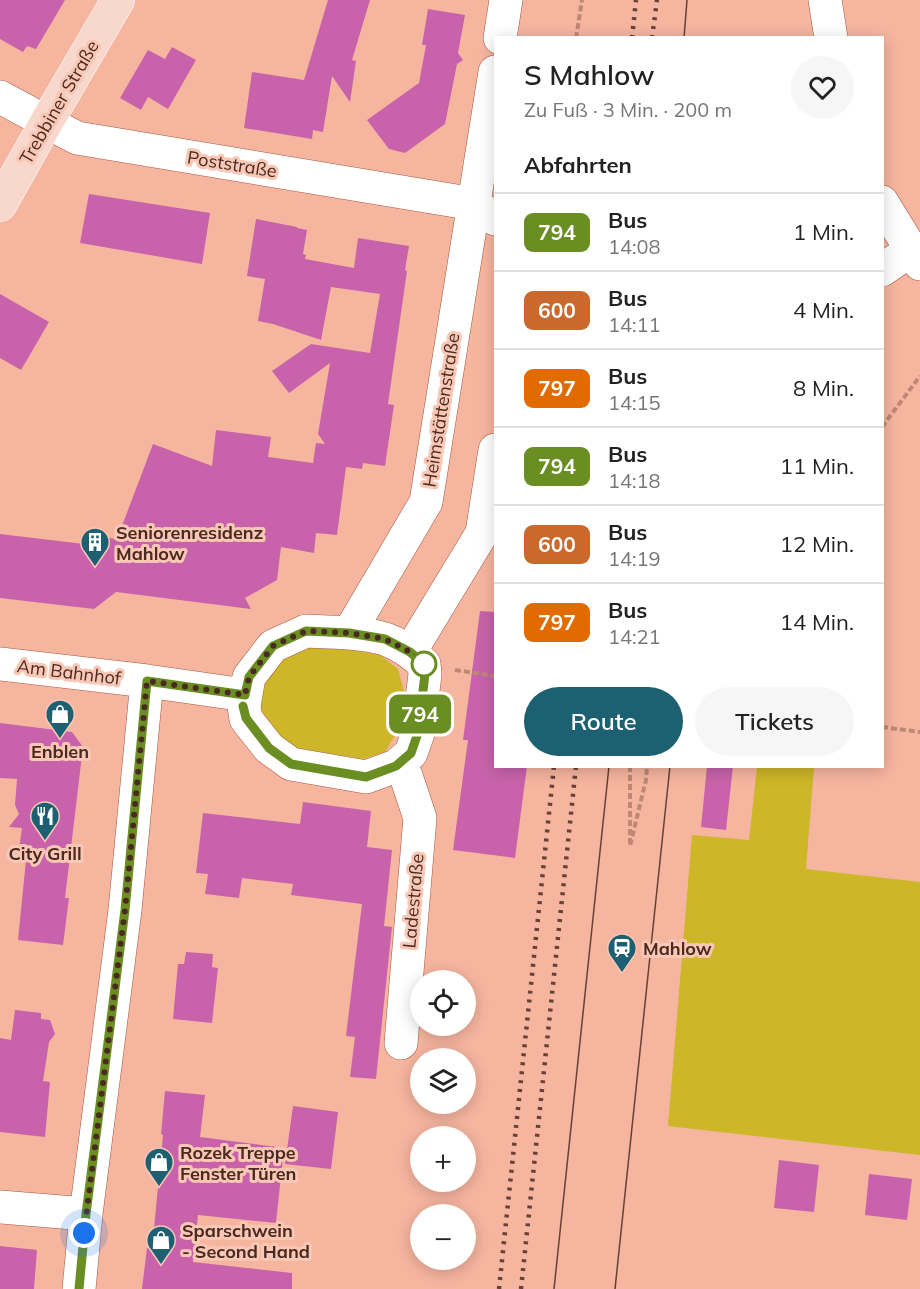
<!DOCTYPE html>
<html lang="de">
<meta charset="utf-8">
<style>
:root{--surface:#fff;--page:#f6f6f6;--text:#222;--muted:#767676;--line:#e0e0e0;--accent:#1c6072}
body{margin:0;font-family:Mulish,sans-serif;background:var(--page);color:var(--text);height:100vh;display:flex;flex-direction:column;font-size:22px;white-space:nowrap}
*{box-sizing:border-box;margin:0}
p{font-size:20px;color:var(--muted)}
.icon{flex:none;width:33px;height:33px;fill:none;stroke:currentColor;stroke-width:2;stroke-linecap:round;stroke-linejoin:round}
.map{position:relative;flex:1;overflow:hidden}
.drawer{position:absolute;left:494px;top:36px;width:390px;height:732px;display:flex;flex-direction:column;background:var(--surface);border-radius:0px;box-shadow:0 3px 15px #0003}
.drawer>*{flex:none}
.badge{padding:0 12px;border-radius:9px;font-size:21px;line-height:39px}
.buttons{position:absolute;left:410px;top:970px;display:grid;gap:12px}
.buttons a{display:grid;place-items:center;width:66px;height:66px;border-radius:50%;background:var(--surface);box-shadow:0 3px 15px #0003;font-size:30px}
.you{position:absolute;width:30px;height:30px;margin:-15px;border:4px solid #fff;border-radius:50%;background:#1a73e8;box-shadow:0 0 0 9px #1a73e833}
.map>.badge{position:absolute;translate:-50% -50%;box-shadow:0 0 0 3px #fff}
h2{padding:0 30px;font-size:22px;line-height:54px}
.round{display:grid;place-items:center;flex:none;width:63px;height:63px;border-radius:32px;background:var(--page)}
.head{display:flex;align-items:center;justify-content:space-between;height:102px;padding:0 30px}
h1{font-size:28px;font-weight:600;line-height:45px}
.primary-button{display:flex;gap:12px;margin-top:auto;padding:12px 30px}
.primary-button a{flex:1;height:69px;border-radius:36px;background:var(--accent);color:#fff;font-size:24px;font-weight:600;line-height:69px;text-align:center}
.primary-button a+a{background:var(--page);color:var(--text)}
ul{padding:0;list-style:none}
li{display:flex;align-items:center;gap:18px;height:78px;padding:0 30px;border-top:2px solid var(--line)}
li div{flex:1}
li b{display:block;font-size:22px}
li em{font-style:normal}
li .badge{min-width:66px;font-weight:700;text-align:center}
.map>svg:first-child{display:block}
</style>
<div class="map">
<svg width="920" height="1289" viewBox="0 0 920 1289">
<rect width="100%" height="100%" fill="#f6b59f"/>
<!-- green -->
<path fill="#cdb628" d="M310,645L339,648L380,655L398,669L404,692L396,734L385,752L363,759L297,748L279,738L261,709L266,678L284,656Z
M757,767H814L806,869L920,882V1155L668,1126L692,835L749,840Z"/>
<!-- building -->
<path fill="#c863ab" d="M0,0H65L36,49L27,46L23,52L0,39Z
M328,0H370L352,60L356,61L350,102L332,76L323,132L313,130L312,139L244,128L252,72L304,80Z
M428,9L465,15L458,53L463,60L457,64L445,124L405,153L389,149L367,120L419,83L426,45H422Z
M172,47L196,60L168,109L148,97L141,110L120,98L148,50L165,59Z
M89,194L210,213L202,264L80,243Z
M256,219L297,227V228L307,230L303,254L306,255L305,259L354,268L358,238L409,246L405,270L407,271L388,404L394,405L385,466L363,463L362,469L346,467L337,535L316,533L314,553L281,547L277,580L245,598L251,609L116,592L94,609L0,598V534L84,544L93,536L117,539L153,444L212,466L216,430L271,437L268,457L313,463L316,443L325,444L318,434L330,363L289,393L272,371L311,344L370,353L380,294L331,287L321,340L273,324L258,321L265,279L247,276Z
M0,294L49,322L21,370L0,358Z
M480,611L495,612V766H527L515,858L453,850L468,740H463Z
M0,723L72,732L83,747L65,898H69L63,945L18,940L27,850L19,849L22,828L9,827L19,814L15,805L17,779L0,778Z
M707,766H733L726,830L701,827Z
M303,802L371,811L367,847L392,850L384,926L392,927L376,1079L350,1077L355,1037L346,1036L362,904L291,895L293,884L242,878L239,898L205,894L208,874L196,873L203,813L300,824Z
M186,952L213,954L212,967L218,968L212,1023L173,1019L178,964H184Z
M15,1010L41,1013V1019L50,1020L55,1034L49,1042L43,1081L50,1082L45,1137L0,1132V1038L11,1040Z
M165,1091L205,1095L200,1137L284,1148L276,1223L198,1215L193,1262L292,1273V1289H142L147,1248L152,1249L163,1135L161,1134Z
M293,1106L338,1112L331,1169L285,1164Z
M779,1160L819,1165L814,1212L774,1208Z
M869,1174L912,1179L907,1220L865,1215Z
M0,1246L37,1250L34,1289H0Z"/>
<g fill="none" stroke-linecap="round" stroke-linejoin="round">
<!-- minor casing -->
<g stroke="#a1583f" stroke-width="34">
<path id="minor" d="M825,0L831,38
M500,38L506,0
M0,97L77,138L474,204L495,219
M882,202L920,264
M882,270L911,250
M306,631C330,632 361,632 385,639C400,644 413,654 424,664L425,674L418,733L411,753L396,766L366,777L291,764L269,748L246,719L244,706L249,677L273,646Z
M349,633L426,502L495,72
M410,652L482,533L495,450
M0,664L147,681L245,695
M396,766L406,776L420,818L401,1043
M0,1207L86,1214
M79,1289L86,1214L125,910L147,681"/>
</g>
<!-- major casing -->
<g stroke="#fff" stroke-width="34">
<path id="major" d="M0,205L46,123L118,0"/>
</g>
<!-- path -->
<path stroke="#be8875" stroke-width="4" stroke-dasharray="6 3" stroke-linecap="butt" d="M576,38L582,0
M882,427L920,376
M455,670L495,676
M882,727L920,732
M630,766V846L646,780L647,766"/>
<!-- minor -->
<use href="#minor" stroke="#fff" stroke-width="33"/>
<!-- major -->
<use href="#major" stroke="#f8d8cd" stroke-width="33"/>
<!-- tram -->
<path stroke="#674135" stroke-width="1.5" d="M684,38L687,0
M554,1289L609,766
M615,1289L670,766"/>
<!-- rail -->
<path stroke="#674135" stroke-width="4.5" stroke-dasharray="3 6" stroke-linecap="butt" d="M632,38L636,0
M652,38L657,0
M499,1289L554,766
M521,1289L576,766"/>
</g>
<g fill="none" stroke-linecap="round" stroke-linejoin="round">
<!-- line casing -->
<g stroke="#fff" stroke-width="14">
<path id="line" d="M79,1289L86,1214L125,910L147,681L245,695L249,677L273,646L306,631L349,633L385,639L410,652L424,664L425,674L418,733L411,753L396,766L366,777L291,764L269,748L246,718L243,706"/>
</g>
<!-- line -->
<use href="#line" stroke="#6b8e23" stroke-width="9"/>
<!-- walk -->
<path stroke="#4a2a20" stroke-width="6" stroke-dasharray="0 10.8" d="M84,1233L125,910L147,681L245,695L249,677L273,646L306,631L349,633L385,639L410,652L424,664"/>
</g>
<!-- icons -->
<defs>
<g id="building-pin" transform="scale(1.5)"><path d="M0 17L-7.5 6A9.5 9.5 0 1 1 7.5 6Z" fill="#1c6072" stroke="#f9c7b6"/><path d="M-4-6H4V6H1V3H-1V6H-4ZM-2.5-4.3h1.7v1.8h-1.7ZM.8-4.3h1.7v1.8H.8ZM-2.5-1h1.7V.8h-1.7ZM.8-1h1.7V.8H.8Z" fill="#fff"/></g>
<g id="shop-pin" transform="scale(1.5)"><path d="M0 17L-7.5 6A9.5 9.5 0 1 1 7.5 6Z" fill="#1c6072" stroke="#f9c7b6"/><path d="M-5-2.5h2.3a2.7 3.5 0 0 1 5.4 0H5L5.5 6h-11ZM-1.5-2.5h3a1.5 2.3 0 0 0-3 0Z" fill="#fff"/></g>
<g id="restaurant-pin" transform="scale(1.5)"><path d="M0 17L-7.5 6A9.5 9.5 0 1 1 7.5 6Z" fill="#1c6072" stroke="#f9c7b6"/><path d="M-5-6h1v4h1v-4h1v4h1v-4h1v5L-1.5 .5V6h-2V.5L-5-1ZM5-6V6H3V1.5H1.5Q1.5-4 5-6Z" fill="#fff"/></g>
<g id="station-pin" transform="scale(1.5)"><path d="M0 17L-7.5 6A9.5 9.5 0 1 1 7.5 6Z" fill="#1c6072" stroke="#f9c7b6"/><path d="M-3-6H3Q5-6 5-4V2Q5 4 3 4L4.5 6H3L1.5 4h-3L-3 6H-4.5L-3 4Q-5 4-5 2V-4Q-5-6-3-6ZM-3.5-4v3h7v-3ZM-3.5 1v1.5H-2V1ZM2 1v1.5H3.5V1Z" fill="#fff"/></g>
</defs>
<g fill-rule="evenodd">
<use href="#building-pin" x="95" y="542"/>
<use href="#shop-pin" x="60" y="714"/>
<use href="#restaurant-pin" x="45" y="816"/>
<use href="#station-pin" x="622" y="948"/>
<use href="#shop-pin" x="159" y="1162"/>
<use href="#shop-pin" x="161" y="1240"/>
</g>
<!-- markers -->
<circle fill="#fff" stroke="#6b8e23" stroke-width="3" cx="424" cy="664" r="12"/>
<g text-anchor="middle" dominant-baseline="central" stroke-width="6" stroke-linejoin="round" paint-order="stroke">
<!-- street labels -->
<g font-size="18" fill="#4a2a20" stroke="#f9c7b6">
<text transform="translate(59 102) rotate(-60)">Trebbiner Straße</text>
<text transform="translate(232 164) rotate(9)">Poststraße</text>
<text transform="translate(441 410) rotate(-81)">Heimstättenstraße</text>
<text transform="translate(69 672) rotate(7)">Am Bahnhof</text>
<text transform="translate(413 901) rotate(-85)">Ladestraße</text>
</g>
<!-- poi labels -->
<g font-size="18" font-weight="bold" fill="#4a2a20" stroke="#f9c7b6" text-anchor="start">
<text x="116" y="532">Seniorenresidenz<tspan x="116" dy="21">Mahlow</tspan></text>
<text x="60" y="751" text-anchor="middle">Enblen</text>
<text x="45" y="853" text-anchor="middle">City Grill</text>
<text x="643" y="948">Mahlow</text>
<text x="180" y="1152">Rozek Treppe<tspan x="180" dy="21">Fenster Türen</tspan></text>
<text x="182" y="1230">Sparschwein<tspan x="182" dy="21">- Second Hand</tspan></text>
</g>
</g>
</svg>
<div class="buttons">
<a><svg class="icon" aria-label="locate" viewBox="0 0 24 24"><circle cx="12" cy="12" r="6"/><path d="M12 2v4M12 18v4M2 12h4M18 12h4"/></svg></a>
<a><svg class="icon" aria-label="layers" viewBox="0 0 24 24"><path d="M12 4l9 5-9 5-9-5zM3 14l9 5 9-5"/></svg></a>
<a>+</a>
<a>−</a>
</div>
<div class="you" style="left:84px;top:1233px"></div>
<b class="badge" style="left:420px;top:714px;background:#6b8e23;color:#fff">794</b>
<section class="drawer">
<div class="head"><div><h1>S Mahlow</h1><p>Zu Fuß · 3 Min. · 200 m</p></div><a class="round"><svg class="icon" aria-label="heart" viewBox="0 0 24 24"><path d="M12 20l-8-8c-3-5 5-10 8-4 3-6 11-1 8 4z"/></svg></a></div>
<h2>Abfahrten</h2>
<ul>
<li><span class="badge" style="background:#6b8e23;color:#fff">794</span><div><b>Bus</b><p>14:08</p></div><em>1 Min.</em></li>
<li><span class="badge" style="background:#cb692c;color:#fff">600</span><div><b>Bus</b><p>14:11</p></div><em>4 Min.</em></li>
<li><span class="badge" style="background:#e16b00;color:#fff">797</span><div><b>Bus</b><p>14:15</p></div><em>8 Min.</em></li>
<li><span class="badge" style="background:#6b8e23;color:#fff">794</span><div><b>Bus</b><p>14:18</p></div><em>11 Min.</em></li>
<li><span class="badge" style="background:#cb692c;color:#fff">600</span><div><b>Bus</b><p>14:19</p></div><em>12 Min.</em></li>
<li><span class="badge" style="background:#e16b00;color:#fff">797</span><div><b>Bus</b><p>14:21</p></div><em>14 Min.</em></li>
</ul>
<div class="primary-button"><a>Route</a><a>Tickets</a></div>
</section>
</div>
